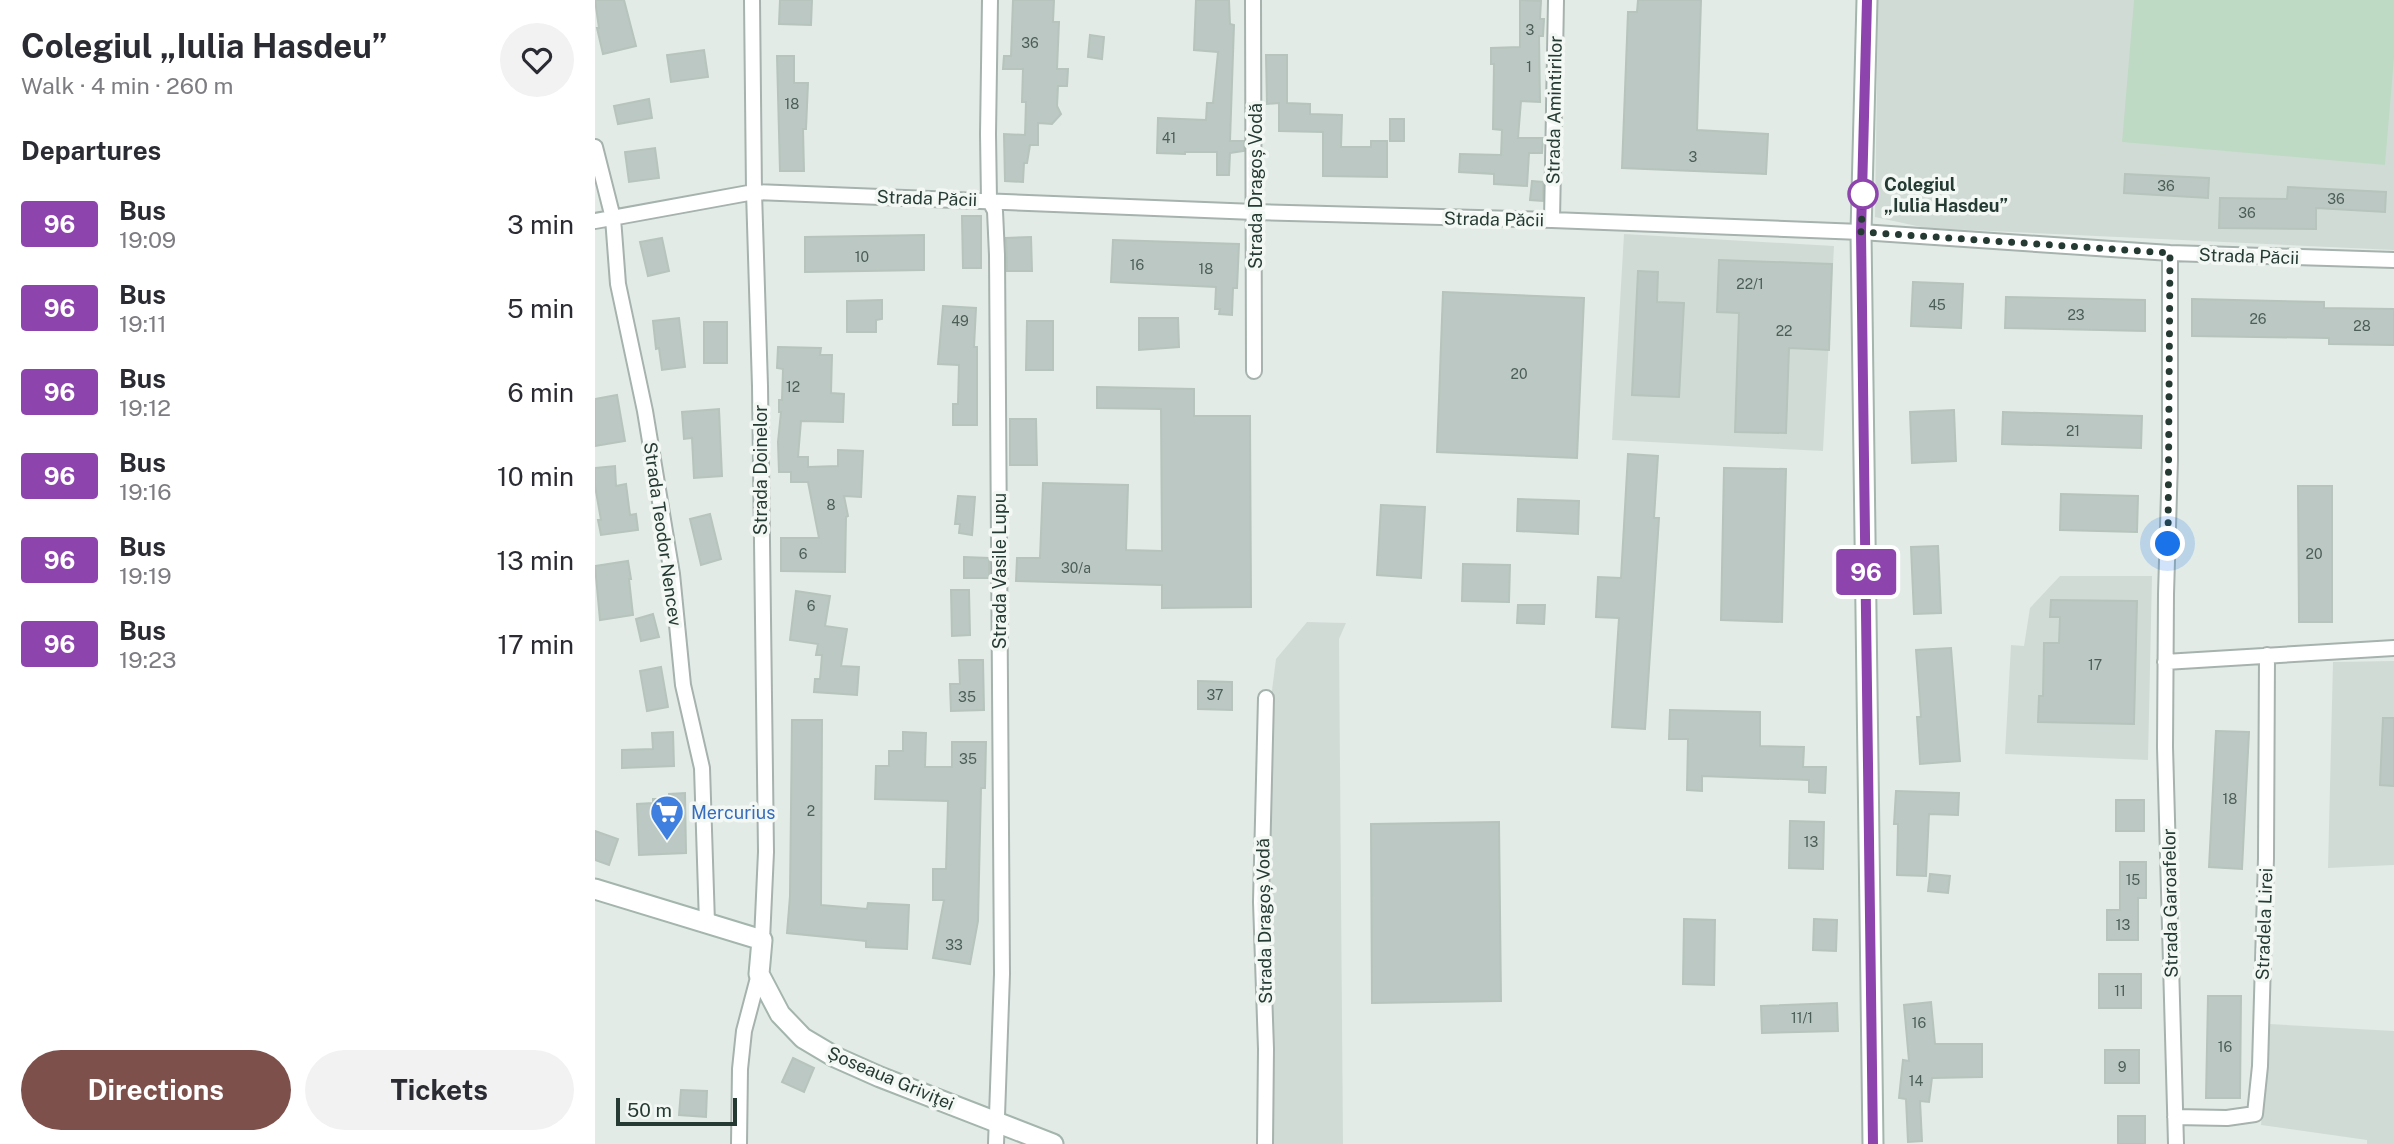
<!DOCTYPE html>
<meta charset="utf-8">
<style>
:root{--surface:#fff;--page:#f2f2f3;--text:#2b2b33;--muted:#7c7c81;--accent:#7d504c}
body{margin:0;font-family:"Public Sans",sans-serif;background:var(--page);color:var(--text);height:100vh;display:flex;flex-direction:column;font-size:26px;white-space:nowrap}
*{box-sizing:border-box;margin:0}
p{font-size:23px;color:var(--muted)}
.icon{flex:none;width:38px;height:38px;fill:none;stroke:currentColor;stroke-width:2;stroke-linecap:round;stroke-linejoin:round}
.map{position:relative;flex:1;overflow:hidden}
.sheet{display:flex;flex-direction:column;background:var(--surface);width:595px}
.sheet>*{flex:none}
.badge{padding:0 14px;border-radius:5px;font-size:24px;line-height:46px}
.scale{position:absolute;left:21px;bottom:18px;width:121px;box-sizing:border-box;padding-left:7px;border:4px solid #253a33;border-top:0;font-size:19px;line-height:24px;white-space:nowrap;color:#253a33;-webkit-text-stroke:5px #f3f8f5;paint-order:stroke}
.you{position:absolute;width:35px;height:35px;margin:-18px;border:5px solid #fff;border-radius:50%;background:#1a73e8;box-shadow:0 0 0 10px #1a73e833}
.map>.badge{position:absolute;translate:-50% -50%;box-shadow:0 0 0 4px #fff}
h2{padding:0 21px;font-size:26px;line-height:63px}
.round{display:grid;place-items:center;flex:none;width:74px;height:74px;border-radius:37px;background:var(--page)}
.summary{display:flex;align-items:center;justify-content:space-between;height:119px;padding:0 21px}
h1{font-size:33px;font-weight:700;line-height:52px}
.cta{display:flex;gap:14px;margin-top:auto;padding:14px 21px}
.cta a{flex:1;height:80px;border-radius:42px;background:var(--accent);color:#fff;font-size:28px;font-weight:700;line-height:80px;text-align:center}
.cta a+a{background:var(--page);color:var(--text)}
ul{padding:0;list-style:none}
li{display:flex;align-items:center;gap:21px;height:84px;padding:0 21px}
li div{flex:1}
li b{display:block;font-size:26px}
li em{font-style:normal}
li .badge{min-width:77px;font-weight:700;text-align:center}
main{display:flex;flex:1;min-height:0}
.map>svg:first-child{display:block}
</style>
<main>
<section class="sheet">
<div class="summary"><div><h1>Colegiul „Iulia Hasdeu”</h1><p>Walk · 4 min · 260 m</p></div><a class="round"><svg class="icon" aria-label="heart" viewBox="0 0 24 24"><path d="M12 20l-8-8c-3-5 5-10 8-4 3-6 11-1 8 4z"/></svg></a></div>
<h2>Departures</h2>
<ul>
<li><span class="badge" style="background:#8e44ad;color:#fff">96</span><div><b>Bus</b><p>19:09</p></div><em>3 min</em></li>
<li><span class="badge" style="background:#8e44ad;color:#fff">96</span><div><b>Bus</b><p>19:11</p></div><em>5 min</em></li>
<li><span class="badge" style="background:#8e44ad;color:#fff">96</span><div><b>Bus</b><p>19:12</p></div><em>6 min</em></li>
<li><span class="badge" style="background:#8e44ad;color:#fff">96</span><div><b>Bus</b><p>19:16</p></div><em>10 min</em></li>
<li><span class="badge" style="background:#8e44ad;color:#fff">96</span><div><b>Bus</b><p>19:19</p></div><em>13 min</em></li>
<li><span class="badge" style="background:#8e44ad;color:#fff">96</span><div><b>Bus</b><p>19:23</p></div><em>17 min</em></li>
</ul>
<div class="cta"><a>Directions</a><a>Tickets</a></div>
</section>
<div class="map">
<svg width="1799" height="1144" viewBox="0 0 1799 1144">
<rect width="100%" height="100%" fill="#e3ebe7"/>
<!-- built -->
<path fill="#d1dbd6" d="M1283,0H1799V250L1331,228L1280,217Z
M1029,234L1239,246L1228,451L1017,440Z
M1465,576H1557L1553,760L1410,754L1416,645L1429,646L1435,608Z
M712,622L751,623L744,639L748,1144H671L676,698L681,659Z
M1799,661V865L1733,868L1738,662Z
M1675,1024L1799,1031V1144H1772V1140L1666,1125Z"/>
<!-- green -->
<path fill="#bfdac4" d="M1539,0H1799V58L1790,165L1527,142Z"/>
<!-- building -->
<path fill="#bcc8c3" stroke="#b6c4bd" stroke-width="2" d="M0,0H29L41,46L8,54L2,28H4Z
M185,0H217L216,25L184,24Z
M418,0H459L458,22H464L462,69H473L472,86H463L462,106L466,114L457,124L443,123V145H435L432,163H429L428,182L410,181L409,134L430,135L431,102H427L428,69H408L409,56H416Z
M601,0H634L635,24L639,25L635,141H649V151L635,153L634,175H622V152H590V154L562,153L563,118L611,120L612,103H618L623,52L599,50Z
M925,0L946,1L945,19H949L948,36H944L945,102L926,101L923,138H948L947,153H934L932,186L899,184V174L864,172L865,154L906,155L907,130L898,129L899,64H896V48L925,47Z
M1043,0H1106L1102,130L1173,134L1171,174L1027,168L1033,12H1042Z
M495,35L509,37L507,59L493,57Z
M109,50L113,77L76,82L72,55Z
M671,55H692V103L715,104V114L747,115L746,147H776V141H792V177L728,176V132L684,131V103L672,104Z
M182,56H199V83H213L211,129H208L209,171H185Z
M54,99L57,118L23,124L19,106Z
M795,119H809V141H795Z
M60,148L64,178L34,182L30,152Z
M1530,174L1614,178L1613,198L1529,193Z
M937,181L948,182V201L935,200Z
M1693,187L1791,192L1790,212L1721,208V229L1624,228L1625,198L1692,199Z
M367,216H386V268H368Z
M329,235V270L210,272V237Z
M436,237L437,271H412L411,238Z
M67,238L74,271L53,276L45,242Z
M518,240L644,244L642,288H638L637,315L624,314L625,309H620L621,287L516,282Z
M1124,260L1237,264L1234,350L1194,348L1191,433L1140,432L1144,313L1122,312Z
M1043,271L1063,272L1062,302L1089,303L1084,397L1037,395Z
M1318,282L1368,284L1366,328L1316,326Z
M848,292L989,298L982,458L842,452Z
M1411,297L1550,300V331L1410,328Z
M1597,299L1729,302V308L1799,309V345L1734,344V338L1597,336Z
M287,300V319L281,320V332H252V301Z
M348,306L381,308L379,347H382V425H358V404H363L364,365L343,364Z
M84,318L90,367L67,370L64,348L61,349L58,321Z
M544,318H583L584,347L544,350Z
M432,321H458V370H431Z
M109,322H132V363H109Z
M183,347L226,348L225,355H237L236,393L249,394L248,422L206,421L203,457H213V467L243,466V450L268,451L266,497L249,496L253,516L251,517L250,572L186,571V538H224L213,482H196V472H184L183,442L186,412H184V400H187L188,369L182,368Z
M502,387L599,389V416H655L656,607L567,608V585L421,581L422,558H445L448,483L533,485L531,550L567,551L566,409L502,408Z
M22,395L30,441L0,446V399Z
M124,409L127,476L99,478L97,438L89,439L87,412Z
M1359,410L1361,461L1317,463L1315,412Z
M1408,412L1547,416L1546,448L1407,444Z
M415,419H441L442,465H415Z
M1033,454L1063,456L1059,518H1064L1050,729L1017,727L1024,618L1001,617L1003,577L1026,578Z
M20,466L21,486L31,484L35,515L41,514L43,530L6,535L3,520H6L0,486V468Z
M1129,468L1191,469L1187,622L1126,620Z
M1703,486H1737V622H1704Z
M1466,494L1543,496L1542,532L1465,530Z
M363,496L380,497L377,535L364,533L365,524H360Z
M923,499L984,501L983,534L922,531Z
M786,505L830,507L826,578L782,575Z
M115,514L126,559L106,565L95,519Z
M1343,546L1346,613L1319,614L1316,547Z
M369,557L394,558V578H369Z
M33,561L36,579H34L38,615L5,620L0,566Z
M868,564L915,565L914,602L867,601Z
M356,590H374L375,635L357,636Z
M201,591L235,596L230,626L252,629L246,666L264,667L262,695L219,692L220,679H225L227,655H221L223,644L195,640Z
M1456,600L1542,601L1539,724L1443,722L1444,696H1448L1449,643H1464L1465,617H1455Z
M923,605H950L949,624L922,623Z
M58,614L64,637L46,641L41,619Z
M1356,648L1365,761L1325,764L1322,717H1326L1321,650Z
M364,660H388L389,710L356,711L355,684H365Z
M66,667L73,707L52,711L45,671Z
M603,681L637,682V710L603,709Z
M1075,710L1165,712V746L1209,747L1208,767H1231L1230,793L1214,792V780L1107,776V791L1092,790L1093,739H1074Z
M1788,718H1799V786L1785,785Z
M197,720H227L226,905L272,909L273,903L314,905L312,949L271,947V941L192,933L195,896Z
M1621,731L1654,732L1647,869L1614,867Z
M78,732L79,766L27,768V750L58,749L57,733Z
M308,732L331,733L330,767H357V742H391L390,788H386L383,921L375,964L338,958L349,900H338V869H351L353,801L280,799L281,766H294V751H308Z
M1301,791L1364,793L1363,815L1334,814L1331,876L1302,875L1303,824H1299Z
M90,793L91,853L44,855L42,804L58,803V799H74V794Z
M1521,800H1549V831H1521Z
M1195,821L1229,822L1228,869L1194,868Z
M904,822L906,1001L777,1003L776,824Z
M0,831L23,839L14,865L0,860Z
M1525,862H1551V898H1543V940H1512V910H1525Z
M1335,874L1355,876L1353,893L1333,891Z
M1089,919L1120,920L1119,985L1088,984Z
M1219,919L1242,920L1241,951L1218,950Z
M1504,974H1546V1008H1504Z
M1613,996H1646L1645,1098H1611Z
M1336,1002L1340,1044H1387V1077L1337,1078L1334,1102L1325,1101L1327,1141L1313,1142L1311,1099L1304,1098L1308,1060L1314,1061L1309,1005Z
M1242,1003L1243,1031L1167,1033L1166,1006Z
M1510,1050H1544V1083H1510Z
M198,1058L219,1068L209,1092L187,1082Z
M86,1090L112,1091L111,1117L84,1115Z
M1523,1116H1550V1144H1523Z"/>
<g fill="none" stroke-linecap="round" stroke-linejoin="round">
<!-- street casing -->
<g stroke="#a6b2ad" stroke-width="18">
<path id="street" d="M157,0L159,192L165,386L171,852L167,940
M395,0L393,134L394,200L400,211L402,255L407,974L401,1144
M658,0L659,371
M0,147L18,218L23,284L50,411L77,574L88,685L107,768L112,923
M957,220L961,0
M0,221L159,192L660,212L957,220L1266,232L1575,253L1799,260
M1575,253V460L1571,594L1570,747L1581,1144
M1570,662L1799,648
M1580,1117L1632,1118L1660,1114L1665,1066L1671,858L1672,655
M144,1144L145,1069L149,1031L164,974
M670,1144L671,1049L666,902L671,698"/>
</g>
<!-- secondary casing -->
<g stroke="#a3b5ad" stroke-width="23">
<path id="secondary" d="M1272,0L1266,232L1278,1144
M0,889L167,940L164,974L185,1014L208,1038L240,1057L285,1077L458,1144"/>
</g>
<!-- street -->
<use href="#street" stroke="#fff" stroke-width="14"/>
<!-- secondary -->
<use href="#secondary" stroke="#fff" stroke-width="19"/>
</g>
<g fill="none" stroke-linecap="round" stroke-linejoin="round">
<!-- line casing -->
<g stroke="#fff" stroke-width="16">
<path id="line" d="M1272,0L1266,232L1278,1144"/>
</g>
<!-- line -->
<use href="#line" stroke="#8e44ad" stroke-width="10"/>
<!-- walk -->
<path stroke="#253a33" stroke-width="7" stroke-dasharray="0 12.6" d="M1268,194L1266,232L1575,253L1573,544"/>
</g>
<!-- icons -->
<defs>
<g id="supermarket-pin" transform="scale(1.75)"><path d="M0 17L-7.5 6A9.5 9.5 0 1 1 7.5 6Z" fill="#3f7fe0" stroke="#f3f8f5"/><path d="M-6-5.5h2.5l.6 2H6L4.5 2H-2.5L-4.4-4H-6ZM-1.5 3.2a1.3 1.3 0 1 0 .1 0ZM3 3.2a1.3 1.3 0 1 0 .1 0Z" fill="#fff"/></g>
</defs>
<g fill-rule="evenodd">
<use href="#supermarket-pin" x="72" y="812"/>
</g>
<!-- markers -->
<circle fill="#fff" stroke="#8e44ad" stroke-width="3.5" cx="1268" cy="194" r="14"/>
<g text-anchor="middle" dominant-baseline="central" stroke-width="7" stroke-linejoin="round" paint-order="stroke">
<!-- number labels -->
<g font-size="14" fill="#4b5e57">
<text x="935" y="30">3</text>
<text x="435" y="43">36</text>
<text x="934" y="67">1</text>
<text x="197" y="104">18</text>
<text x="574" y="138">41</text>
<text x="1098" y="157">3</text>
<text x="1571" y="186">36</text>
<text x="1741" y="199">36</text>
<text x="1652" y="213">36</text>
<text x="267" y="257">10</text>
<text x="542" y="265">16</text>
<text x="611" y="269">18</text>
<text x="1155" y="284">22/1</text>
<text x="1342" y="305">45</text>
<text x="1481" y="315">23</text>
<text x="1663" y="319">26</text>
<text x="365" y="321">49</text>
<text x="1767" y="326">28</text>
<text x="1189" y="331">22</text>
<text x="924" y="374">20</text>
<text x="198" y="387">12</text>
<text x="1478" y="431">21</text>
<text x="236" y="505">8</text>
<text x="208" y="554">6</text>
<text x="1719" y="554">20</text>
<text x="481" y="568">30/a</text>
<text x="216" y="606">6</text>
<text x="1500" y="665">17</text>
<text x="620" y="695">37</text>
<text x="372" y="697">35</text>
<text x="373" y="759">35</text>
<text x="1635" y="799">18</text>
<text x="216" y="811">2</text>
<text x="1216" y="842">13</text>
<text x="1538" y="880">15</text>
<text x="1528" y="925">13</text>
<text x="359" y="945">33</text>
<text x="1525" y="991">11</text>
<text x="1207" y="1018">11/1</text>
<text x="1324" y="1023">16</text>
<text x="1630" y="1047">16</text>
<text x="1527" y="1067">9</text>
<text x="1321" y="1081">14</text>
</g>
<!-- street labels -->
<g font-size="18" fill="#253a33" stroke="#f3f8f5">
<text transform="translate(959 110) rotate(-89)">Strada Amintirilor</text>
<text transform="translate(660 186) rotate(-90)">Strada Dragoș Vodă</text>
<text transform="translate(332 198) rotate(2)">Strada Păcii</text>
<text transform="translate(899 219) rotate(1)">Strada Păcii</text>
<text transform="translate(1654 256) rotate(2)">Strada Păcii</text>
<text transform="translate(165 470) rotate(-90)">Strada Doinelor</text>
<text transform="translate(68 534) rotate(82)">Strada Teodor Nencev</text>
<text transform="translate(404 571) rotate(-90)">Strada Vasile Lupu</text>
<text transform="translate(1575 903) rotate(-91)">Strada Garoafelor</text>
<text transform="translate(669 921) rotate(-91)">Strada Dragoș Vodă</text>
<text transform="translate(1669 924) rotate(-88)">Stradela Lirei</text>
<text transform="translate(296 1078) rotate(23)">Șoseaua Griviţei</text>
</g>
<!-- stop labels -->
<g font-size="18" font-weight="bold" fill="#253a33" stroke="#f3f8f5" text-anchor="start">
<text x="1289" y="184">Colegiul<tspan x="1289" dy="21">„Iulia Hasdeu”</tspan></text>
</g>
<!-- shop labels -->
<g font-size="18" fill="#366cbe" stroke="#f3f8f5" text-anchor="start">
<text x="96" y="812">Mercurius</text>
</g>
</g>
</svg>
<div class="scale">50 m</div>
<div class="you" style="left:1573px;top:544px"></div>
<b class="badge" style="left:1271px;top:572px;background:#8e44ad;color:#fff">96</b>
</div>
</main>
